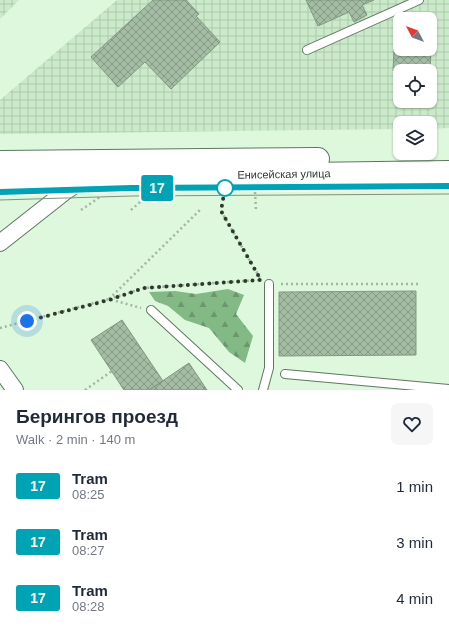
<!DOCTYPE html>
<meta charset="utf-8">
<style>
:root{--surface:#fff;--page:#f6f6f7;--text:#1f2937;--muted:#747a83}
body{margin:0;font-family:Helvetica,sans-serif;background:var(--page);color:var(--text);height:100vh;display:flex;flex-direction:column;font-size:15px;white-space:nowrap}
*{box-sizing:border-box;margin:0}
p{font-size:13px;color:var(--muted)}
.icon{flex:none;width:22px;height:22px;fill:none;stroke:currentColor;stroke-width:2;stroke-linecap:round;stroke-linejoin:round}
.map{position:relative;height:390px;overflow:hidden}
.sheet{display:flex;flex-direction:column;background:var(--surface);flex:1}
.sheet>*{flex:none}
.badge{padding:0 8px;border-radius:3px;font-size:14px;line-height:26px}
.needle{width:26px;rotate:311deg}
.fabs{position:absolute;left:393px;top:12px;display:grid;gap:8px}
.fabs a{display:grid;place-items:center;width:44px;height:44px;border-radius:8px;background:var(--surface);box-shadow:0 1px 3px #0004;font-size:20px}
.you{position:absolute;width:20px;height:20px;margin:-10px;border:3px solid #fff;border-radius:50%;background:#1a73e8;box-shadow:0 0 0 6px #1a73e833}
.map>.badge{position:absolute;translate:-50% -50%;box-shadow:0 0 0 2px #fff}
.round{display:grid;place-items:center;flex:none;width:42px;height:42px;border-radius:8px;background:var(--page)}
.overview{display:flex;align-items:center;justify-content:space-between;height:68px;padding:0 16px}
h1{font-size:19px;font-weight:700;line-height:30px}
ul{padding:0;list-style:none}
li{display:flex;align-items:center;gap:12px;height:56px;padding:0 16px}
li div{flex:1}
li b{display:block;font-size:15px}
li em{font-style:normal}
li .badge{min-width:44px;font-weight:700;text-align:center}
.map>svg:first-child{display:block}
</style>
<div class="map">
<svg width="449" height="390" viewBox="0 0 449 390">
<defs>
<pattern id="industrial-grid" width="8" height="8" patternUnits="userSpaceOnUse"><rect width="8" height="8" fill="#caeaca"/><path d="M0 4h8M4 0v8" fill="none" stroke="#aec9ae"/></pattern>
<pattern id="forest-firs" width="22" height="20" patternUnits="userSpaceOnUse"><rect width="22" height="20" fill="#83b985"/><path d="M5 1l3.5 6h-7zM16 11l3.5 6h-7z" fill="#6c976d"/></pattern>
<pattern id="building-cross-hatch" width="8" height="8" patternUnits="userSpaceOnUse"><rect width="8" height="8" fill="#a3bca3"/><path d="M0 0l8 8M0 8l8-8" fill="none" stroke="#859a85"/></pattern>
</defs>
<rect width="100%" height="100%" fill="#ddf8dd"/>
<!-- industrial -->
<path fill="url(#industrial-grid)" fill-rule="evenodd" d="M0,0H19L0,19Z
M117,0H449V128L430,129V123H400V129L0,134V100ZM400,19H430V49H400ZM400,71H430V101H400Z"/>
<!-- forest -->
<path fill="url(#forest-firs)" d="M228,289L244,295L236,314L253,336L245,363L229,352L209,328L185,320L168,306L155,301L149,292L175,291L196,294Z"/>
<!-- building -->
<path fill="url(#building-cross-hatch)" stroke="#809981" d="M153,0H186L199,14L196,16L220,42L171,89L145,62L118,87L91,57Z
M306,0H374L362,5L367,15L354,22L349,12L318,26Z
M394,49H431L430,71H393Z
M416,291V355L279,356V292Z
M122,320L163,381L149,390H124L91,340Z
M189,363L207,390H149Z"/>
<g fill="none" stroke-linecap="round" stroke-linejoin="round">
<!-- service casing -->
<g stroke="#5f7760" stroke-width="10">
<path id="service" d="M307,50L419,0
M151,310L238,390
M285,374L449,389
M263,390L269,368V284"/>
</g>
<!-- minor casing -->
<g stroke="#5f7760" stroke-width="18">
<path id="minor" d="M0,243L66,191L78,183L87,179
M0,369L15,390"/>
</g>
<!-- secondary casing -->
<g stroke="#5f7760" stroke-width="24">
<path id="secondary" d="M0,162L318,159
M0,180L94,177L449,172"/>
</g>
<!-- path -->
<path stroke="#a2b7a2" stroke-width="2.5" stroke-dasharray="2 3" stroke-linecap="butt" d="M255,192L256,210
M81,210L100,197
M131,210L140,202
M221,211L260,278
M281,284H419
M109,299L144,288L258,280
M109,299L200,210
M0,328L109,299L141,308
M85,390L112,371"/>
<!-- service -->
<use href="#service" stroke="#fff" stroke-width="8"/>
<!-- minor -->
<use href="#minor" stroke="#fff" stroke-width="16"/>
<!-- secondary -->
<use href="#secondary" stroke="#fff" stroke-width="22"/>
<!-- tram -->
<path stroke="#809280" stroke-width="1" d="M0,192L131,188L449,186
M0,200L132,196L449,194"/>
</g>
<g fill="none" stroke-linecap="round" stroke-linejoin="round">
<!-- line casing -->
<g stroke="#fff" stroke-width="9">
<path id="line" d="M0,192L131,188L449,186"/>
</g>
<!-- line -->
<use href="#line" stroke="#00a3b4" stroke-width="6"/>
<!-- walk -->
<path stroke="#2e392e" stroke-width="4" stroke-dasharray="0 7.2" d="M27,321L109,300L144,288L261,280L221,211L225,188"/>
</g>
<!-- markers -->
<circle fill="#fff" stroke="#00a3b4" stroke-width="2" cx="225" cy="188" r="8"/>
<g text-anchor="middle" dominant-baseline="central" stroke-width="3" stroke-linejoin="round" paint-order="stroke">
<!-- street labels -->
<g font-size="11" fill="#2e392e" stroke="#fff">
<text transform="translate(284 174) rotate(-1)">Енисейская улица</text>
</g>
</g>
</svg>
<div class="fabs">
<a><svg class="needle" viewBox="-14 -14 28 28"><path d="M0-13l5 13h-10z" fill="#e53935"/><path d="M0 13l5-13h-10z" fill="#747a83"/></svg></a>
<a><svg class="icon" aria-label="locate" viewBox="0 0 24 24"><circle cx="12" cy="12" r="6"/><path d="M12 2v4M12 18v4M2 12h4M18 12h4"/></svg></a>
<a><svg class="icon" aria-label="layers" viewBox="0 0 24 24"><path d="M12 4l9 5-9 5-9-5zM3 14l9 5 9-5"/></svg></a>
</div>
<div class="you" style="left:27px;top:321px"></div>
<b class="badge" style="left:157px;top:188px;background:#00a3b4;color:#fff">17</b>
</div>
<section class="sheet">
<div class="overview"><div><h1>Берингов проезд</h1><p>Walk · 2 min · 140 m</p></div><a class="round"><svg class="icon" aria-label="heart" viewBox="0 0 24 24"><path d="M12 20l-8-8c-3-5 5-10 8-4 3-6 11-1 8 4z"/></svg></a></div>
<ul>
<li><span class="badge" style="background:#00a3b4;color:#fff">17</span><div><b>Tram</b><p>08:25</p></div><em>1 min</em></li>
<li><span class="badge" style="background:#00a3b4;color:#fff">17</span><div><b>Tram</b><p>08:27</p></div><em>3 min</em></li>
<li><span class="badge" style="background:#00a3b4;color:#fff">17</span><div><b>Tram</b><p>08:28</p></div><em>4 min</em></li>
</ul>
</section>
